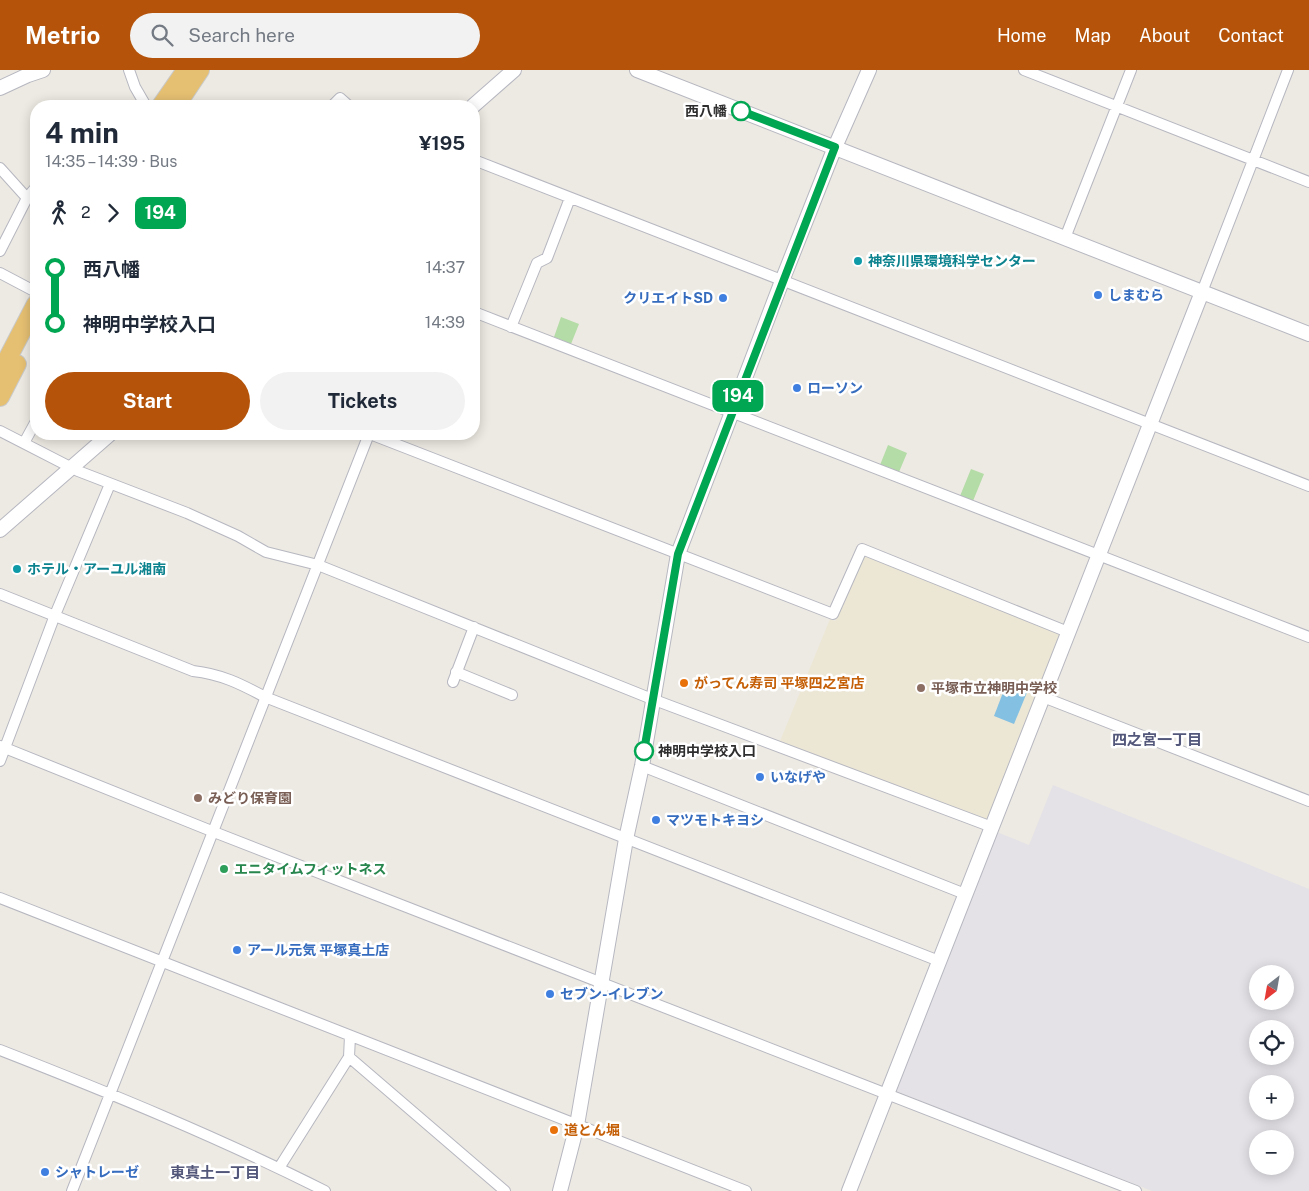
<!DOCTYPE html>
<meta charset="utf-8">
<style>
:root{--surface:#fff;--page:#f2f2f3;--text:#1f2937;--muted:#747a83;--accent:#b45309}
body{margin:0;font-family:"Public Sans","Noto Sans JP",sans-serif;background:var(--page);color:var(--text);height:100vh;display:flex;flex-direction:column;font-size:19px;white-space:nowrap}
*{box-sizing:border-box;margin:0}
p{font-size:16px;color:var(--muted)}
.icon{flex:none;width:28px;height:28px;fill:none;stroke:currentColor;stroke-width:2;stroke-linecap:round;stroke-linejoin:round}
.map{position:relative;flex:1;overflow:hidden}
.drawer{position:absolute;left:30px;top:30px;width:450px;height:340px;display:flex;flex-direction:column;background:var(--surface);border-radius:20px;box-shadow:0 2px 12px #0003}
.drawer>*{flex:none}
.badge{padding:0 10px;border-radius:8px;font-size:18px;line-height:32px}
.needle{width:32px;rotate:211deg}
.buttons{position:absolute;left:1249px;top:895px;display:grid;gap:10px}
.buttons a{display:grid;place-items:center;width:45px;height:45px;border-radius:50%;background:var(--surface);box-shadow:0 2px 12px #0003;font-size:25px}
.map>.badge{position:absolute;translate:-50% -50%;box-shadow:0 0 0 2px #fff}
.legs{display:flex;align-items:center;gap:8px;height:55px;padding:0 15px;font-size:16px}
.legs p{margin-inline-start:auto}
.overview{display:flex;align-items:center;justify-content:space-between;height:85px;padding:0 15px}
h1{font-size:28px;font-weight:700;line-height:38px}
.button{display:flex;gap:10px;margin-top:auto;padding:10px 15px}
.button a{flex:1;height:58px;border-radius:30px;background:var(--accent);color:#fff;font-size:20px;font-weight:700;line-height:58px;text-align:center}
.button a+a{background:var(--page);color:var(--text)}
ul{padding:0 15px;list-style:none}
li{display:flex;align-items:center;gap:18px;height:55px;font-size:19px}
li i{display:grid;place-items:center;width:8px;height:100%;margin:0 6px;background:currentColor}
li i::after{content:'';width:12px;height:12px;margin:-6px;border:4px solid;border-radius:50%;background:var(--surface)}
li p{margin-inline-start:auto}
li:first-child i{background:linear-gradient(#0000 50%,currentColor 0)}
li:last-child i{background:linear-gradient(currentColor 50%,#0000 0)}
header{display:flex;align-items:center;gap:30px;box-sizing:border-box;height:70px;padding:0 25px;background:var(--accent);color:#fff}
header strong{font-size:24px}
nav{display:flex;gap:28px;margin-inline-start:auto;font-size:18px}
.search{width:350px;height:45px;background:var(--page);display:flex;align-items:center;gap:12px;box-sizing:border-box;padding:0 18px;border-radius:28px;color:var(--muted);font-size:19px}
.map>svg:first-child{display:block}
</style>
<header>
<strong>Metrio</strong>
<div class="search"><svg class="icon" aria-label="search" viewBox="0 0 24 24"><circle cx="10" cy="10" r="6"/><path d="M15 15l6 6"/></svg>Search here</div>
<nav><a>Home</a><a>Map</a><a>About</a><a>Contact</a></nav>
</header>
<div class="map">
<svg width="1309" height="1121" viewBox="0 0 1309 1121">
<rect width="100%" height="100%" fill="#edeae3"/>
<!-- industrial -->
<path fill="#e4e2e7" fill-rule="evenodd" d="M1053,715L1309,819V1121H1152L896,1021L997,762L1029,775ZM1258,904H1285V931H1258ZM1258,959H1285V986H1258ZM1258,1014H1285V1041H1258ZM1258,1069H1285V1096H1258Z"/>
<!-- education -->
<path fill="#ece7d5" d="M864,486L1059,562L1060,565L988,751L984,753L780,671L830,549L835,551L860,488Z"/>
<!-- green -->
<path fill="#b4dca6" d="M561,247L579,254L571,274L554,267Z
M888,375L907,383L899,402L880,395Z
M971,399L984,404L973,431L960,426Z"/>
<!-- water -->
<path fill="#84c0e1" d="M1007,612L1028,620L1014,654L994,646Z"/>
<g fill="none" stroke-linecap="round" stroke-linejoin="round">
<!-- minor casing -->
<g stroke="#b6b7c0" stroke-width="12">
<path id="minor" d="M129,0L135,17L146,36
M1024,0L1309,112
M332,36L340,28L349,36
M474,90L1309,416
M0,98L27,128
M1065,168L1131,0
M0,181L27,128L36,117
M0,203L36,222
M1202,222L1288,0
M474,242L1309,567
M511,257L537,193L547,188L570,128
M0,361L78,401L187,443L238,466L266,482L318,495L652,629L992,757
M370,364L833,544L862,479L1068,562
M24,373L36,351
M0,524L193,601C221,604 241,614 265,627L939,891
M456,602L512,625
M453,612L474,557
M1043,627L1309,731
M0,676L214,762L1136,1121
M0,691L55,545L110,414
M642,696L965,824
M0,828L746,1121
M350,966L349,987L505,1121
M0,980C110,1023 220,1068 325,1121
M279,1098L349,987
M72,1121L369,364"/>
</g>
<!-- tertiary casing -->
<g stroke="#b6b7c0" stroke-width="16">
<path id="tertiary" d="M637,0L1309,264
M0,18L28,5L43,0
M473,36L514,0
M0,460L110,364
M560,1121L577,1055L626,769L642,696L678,484L782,211L835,77L869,0
M849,1121L1202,222"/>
</g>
<!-- trunk casing -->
<g stroke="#c9c9c9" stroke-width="20">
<path id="trunk" d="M161,36L186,0
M176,36L200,0
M0,303L36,234
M0,327L17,294"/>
</g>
<!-- minor -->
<use href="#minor" stroke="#fff" stroke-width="10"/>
<!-- tertiary -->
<use href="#tertiary" stroke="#fff" stroke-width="14"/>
<!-- trunk -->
<use href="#trunk" stroke="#e6c072" stroke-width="18"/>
</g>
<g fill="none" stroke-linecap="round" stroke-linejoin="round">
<!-- line-1 casing -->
<g stroke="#fff" stroke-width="11">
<path id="line-1" d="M644,681L678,484L835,77L741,41"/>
</g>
<!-- line-1 -->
<use href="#line-1" stroke="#00a651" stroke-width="8"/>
</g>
<!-- markers -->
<g fill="#fff" stroke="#00a651" stroke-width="2.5">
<circle cx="741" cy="41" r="9"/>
<circle cx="644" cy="681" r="9"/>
</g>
<g fill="#0f9aa8" stroke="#fff" stroke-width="2">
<circle cx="858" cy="191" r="5"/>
<circle cx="17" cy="499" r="5"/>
</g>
<g fill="#3f7fe0" stroke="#fff" stroke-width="2">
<circle cx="1098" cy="225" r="5"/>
<circle cx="723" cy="228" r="5"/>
<circle cx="797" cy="318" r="5"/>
<circle cx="760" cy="707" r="5"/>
<circle cx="656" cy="750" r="5"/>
<circle cx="237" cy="880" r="5"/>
<circle cx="550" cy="924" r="5"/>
<circle cx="45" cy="1102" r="5"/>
</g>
<g fill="#e8710a" stroke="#fff" stroke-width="2">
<circle cx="684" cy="613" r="5"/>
<circle cx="554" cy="1060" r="5"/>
</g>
<g fill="#8d6e63" stroke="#fff" stroke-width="2">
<circle cx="921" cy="618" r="5"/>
<circle cx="198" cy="728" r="5"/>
</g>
<circle fill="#2e9e5b" stroke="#fff" stroke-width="2" cx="224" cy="799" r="5"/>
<g text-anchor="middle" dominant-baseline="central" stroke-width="5" stroke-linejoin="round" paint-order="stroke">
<!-- stop labels -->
<g font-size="14" font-weight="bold" fill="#2e2e2e" stroke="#fff" text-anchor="end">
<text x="727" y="41">西八幡</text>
<text x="658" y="681" text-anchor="start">神明中学校入口</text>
</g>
<!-- culture labels -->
<g font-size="14" font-weight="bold" fill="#0d838f" stroke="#fff" text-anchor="start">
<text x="868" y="191">神奈川県環境科学センター</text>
<text x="27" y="499">ホテル・アーユル湘南</text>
</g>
<!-- shop labels -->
<g font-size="14" font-weight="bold" fill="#366cbe" stroke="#fff" text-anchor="start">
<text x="1108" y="225">しまむら</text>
<text x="713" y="228" text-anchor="end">クリエイトSD</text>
<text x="807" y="318">ローソン</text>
<text x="770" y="707">いなげや</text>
<text x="666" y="750">マツモトキヨシ</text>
<text x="247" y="880">アール元気 平塚真土店</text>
<text x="560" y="924">セブン-イレブン</text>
<text x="55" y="1102">シャトレーゼ</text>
</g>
<!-- food labels -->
<g font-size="14" font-weight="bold" fill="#c56008" stroke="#fff" text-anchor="start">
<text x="694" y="613">がってん寿司 平塚四之宮店</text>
<text x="564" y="1060">道とん堀</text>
</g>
<!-- education labels -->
<g font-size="14" font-weight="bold" fill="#785e54" stroke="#fff" text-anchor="start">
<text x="931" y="618">平塚市立神明中学校</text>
<text x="208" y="728">みどり保育園</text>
</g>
<!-- leisure labels -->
<g font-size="14" font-weight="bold" fill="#27864d" stroke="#fff" text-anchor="start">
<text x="234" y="799">エニタイムフィットネス</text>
</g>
<!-- neighbourhood labels -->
<g font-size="15" font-weight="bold" fill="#53577a" stroke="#fff">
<text x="1157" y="669">四之宮一丁目</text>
<text x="215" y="1102">東真土一丁目</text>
</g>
</g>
</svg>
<div class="buttons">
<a><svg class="needle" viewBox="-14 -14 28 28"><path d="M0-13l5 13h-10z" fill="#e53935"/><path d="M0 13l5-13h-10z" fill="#747a83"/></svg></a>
<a><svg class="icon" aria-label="locate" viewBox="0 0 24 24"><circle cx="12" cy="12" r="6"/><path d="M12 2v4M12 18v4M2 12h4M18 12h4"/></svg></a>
<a>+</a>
<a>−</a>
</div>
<b class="badge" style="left:738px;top:326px;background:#00a651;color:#fff">194</b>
<section class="drawer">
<div class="overview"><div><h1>4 min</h1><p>14:35 – 14:39 · Bus</p></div><b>¥195</b></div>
<div class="legs"><svg class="icon" aria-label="walk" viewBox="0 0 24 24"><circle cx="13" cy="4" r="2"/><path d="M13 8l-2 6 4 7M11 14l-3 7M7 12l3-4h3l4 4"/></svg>2<svg class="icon" aria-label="forward" viewBox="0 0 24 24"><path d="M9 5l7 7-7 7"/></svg><b class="badge" style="background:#00a651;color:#fff">194</b></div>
<ul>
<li><i style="color:#00a651"></i><b>西八幡</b><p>14:37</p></li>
<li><i style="color:#00a651"></i><b>神明中学校入口</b><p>14:39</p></li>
</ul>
<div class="button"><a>Start</a><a>Tickets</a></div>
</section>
</div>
